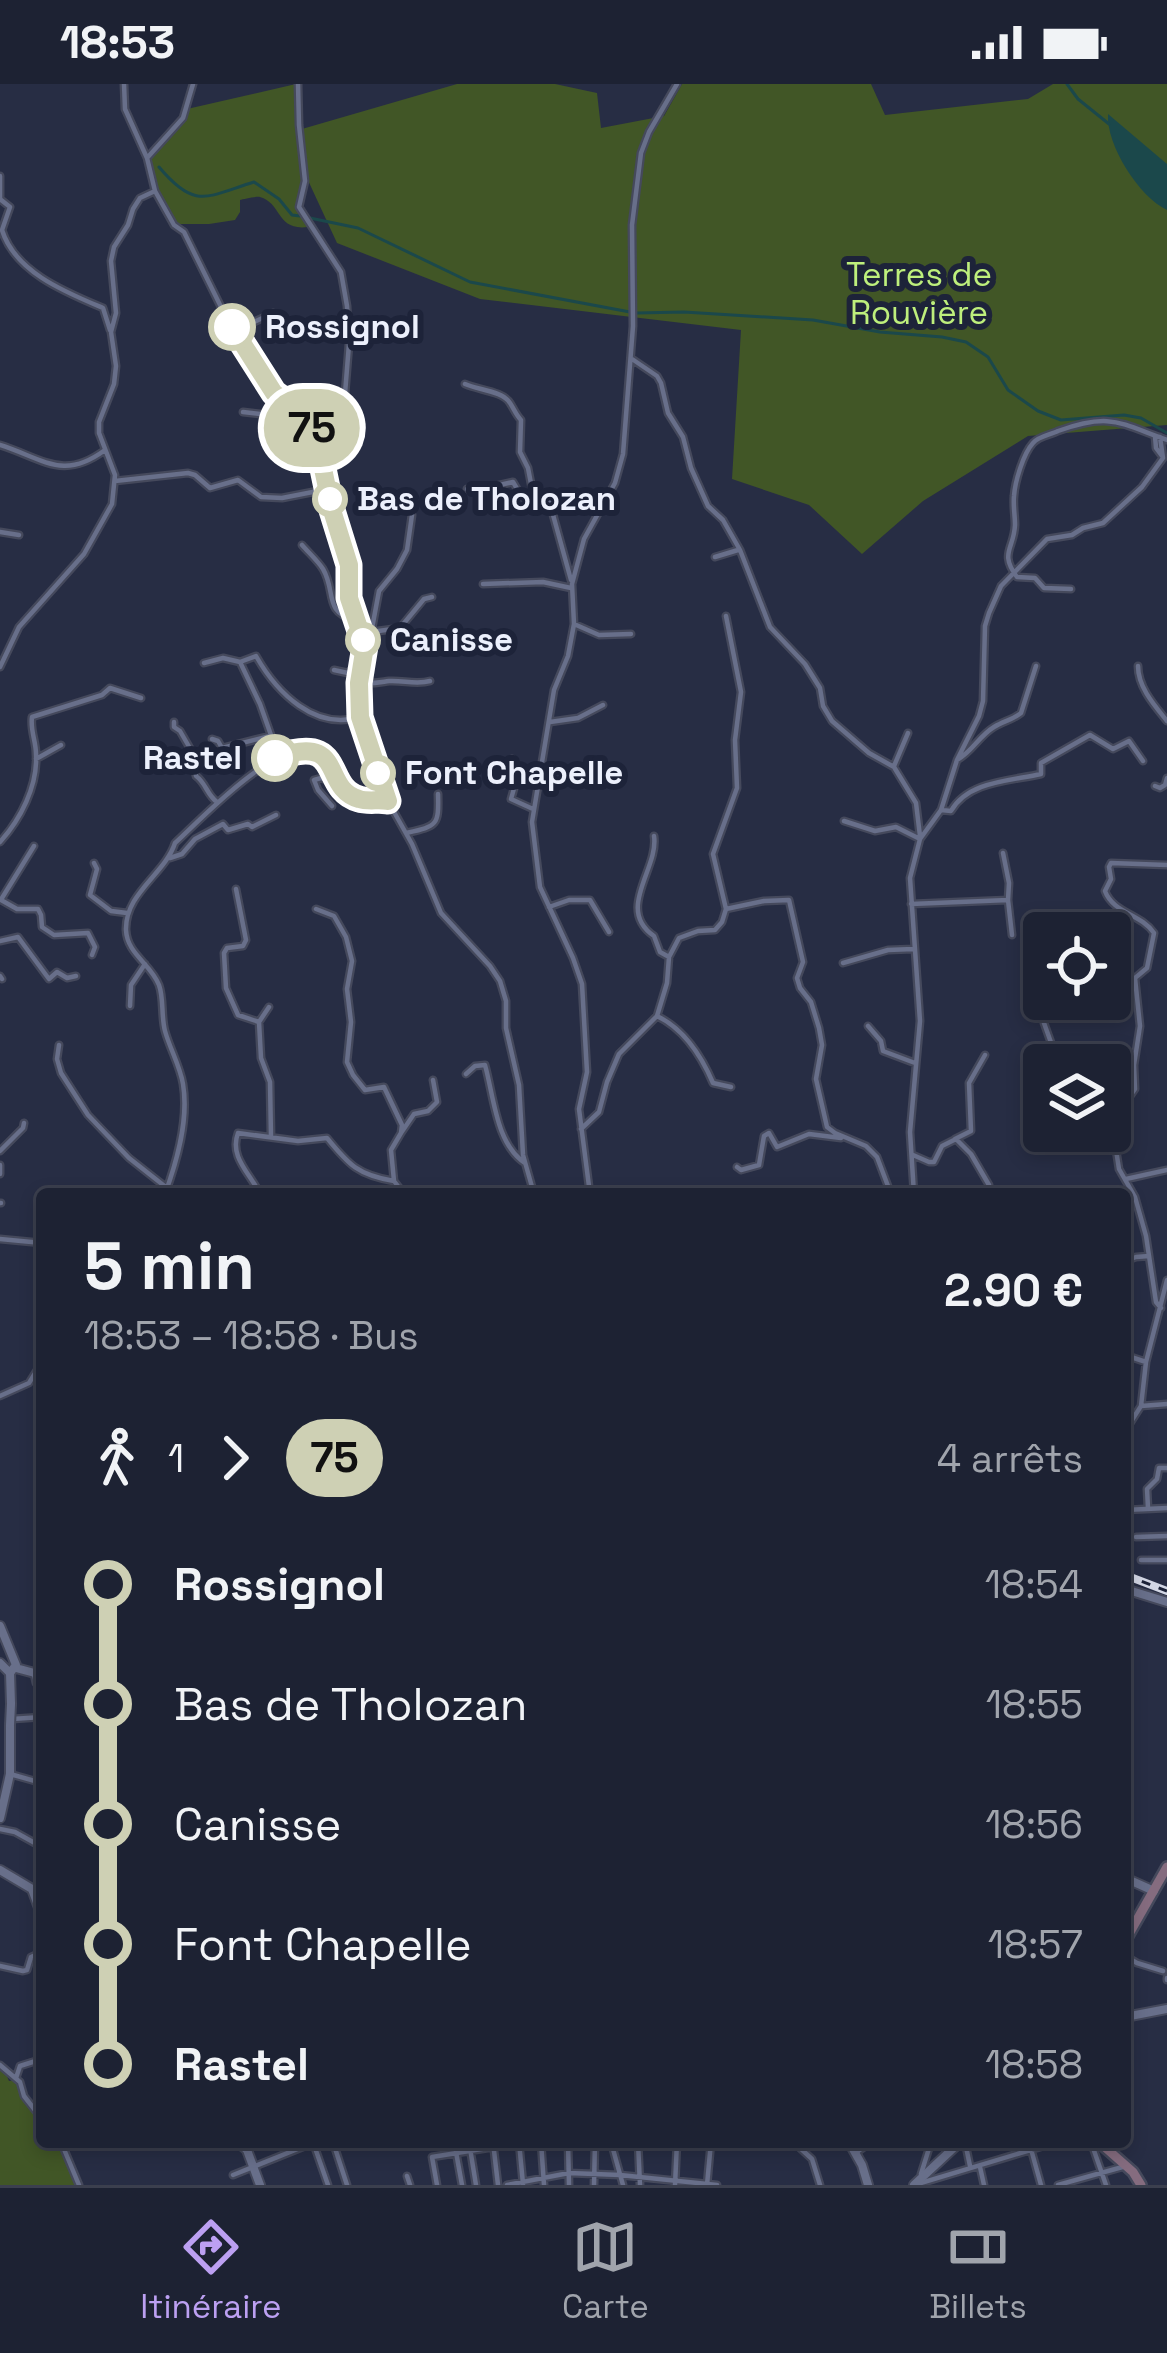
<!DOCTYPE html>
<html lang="fr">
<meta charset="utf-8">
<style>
:root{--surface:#1d2233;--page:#2a2f3f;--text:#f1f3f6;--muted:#a0a4ac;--line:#3b3f4e;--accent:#bca0f2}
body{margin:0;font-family:"Space Grotesk",sans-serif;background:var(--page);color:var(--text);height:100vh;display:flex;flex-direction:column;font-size:45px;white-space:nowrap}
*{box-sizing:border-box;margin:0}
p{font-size:39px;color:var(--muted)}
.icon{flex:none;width:66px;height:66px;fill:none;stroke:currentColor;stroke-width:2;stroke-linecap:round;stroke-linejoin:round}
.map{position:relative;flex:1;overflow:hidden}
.side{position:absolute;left:36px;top:1104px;width:1095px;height:960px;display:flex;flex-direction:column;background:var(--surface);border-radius:12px;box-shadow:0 6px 18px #0003,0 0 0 3px var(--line)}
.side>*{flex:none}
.badge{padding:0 24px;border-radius:39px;font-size:42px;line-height:78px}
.controls{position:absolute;left:1023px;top:828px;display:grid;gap:24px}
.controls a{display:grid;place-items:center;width:108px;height:108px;border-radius:12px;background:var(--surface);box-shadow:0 6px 18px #0003,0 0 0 3px var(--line);font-size:60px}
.map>.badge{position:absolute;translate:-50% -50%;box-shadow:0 0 0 6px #fff}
.legs{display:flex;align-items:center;gap:18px;height:132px;padding:0 48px;font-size:39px}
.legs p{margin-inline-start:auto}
.headline{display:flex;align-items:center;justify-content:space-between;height:204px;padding:0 48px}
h1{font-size:66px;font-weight:600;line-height:90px}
ul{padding:0 48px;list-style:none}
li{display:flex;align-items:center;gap:42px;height:120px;font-size:45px}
li i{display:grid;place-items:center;width:18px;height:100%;margin:0 15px;background:currentColor}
li i::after{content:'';width:30px;height:30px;margin:-15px;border:9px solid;border-radius:50%;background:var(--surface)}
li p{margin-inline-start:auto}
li:first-child i{background:linear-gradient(#0000 50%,currentColor 0)}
li:last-child i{background:linear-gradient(currentColor 50%,#0000 0)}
.status{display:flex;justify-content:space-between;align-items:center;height:84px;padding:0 60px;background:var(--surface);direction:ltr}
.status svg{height:33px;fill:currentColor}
.dock{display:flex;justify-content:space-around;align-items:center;height:168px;border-top:3px solid var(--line);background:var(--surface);font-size:33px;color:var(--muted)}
.dock a{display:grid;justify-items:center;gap:6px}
.dock .active{color:var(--accent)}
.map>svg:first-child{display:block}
</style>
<div class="status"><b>18:53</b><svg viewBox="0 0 49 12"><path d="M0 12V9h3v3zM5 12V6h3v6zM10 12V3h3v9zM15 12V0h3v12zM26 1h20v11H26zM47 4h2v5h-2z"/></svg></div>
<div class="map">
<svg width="1167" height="2101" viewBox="0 0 1167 2101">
<rect width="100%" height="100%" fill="#272d44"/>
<!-- green -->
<path fill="#415626" d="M296,0L303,100L296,124L308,143C276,147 282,119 260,113C257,112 243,115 240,116V128L235,136L209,140H178L157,105L150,76L182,40L187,25Z
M457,0H555L597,9L601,44L664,32L682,0H871L885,31L1028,15L1053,0H1167V341L1028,352L923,417L862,470L809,421L732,395L741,246L480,215L337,159L306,92L302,45Z
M0,1983L4,1985L9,1997L14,1996L19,1999L29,2022L42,2037V2058H59L77,2101H0Z"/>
<!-- water -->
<path fill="#1b484b" d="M1108,30L1167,80V126C1139,113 1106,61 1108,30Z"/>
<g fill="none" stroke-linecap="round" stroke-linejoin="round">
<!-- stream -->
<path stroke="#1b484b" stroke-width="3" d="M1067,0L1078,15L1109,40
M159,83C195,126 206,113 254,98L279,115L292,131L300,132
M310,134L358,144L470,198L630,228
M637,229L684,228L813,236L880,248L942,253L966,258L988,273L1008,306L1038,327L1061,336L1124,331L1141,334L1167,349"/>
<!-- minor casing -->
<g stroke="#45495c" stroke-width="9">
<path id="minor" d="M124,0L125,25L147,74L155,107L174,141L184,148L223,227L252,278L274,309L306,332L316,351L331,423L349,481L348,514L365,562L359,599L360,633L389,719L412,760L441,829L490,882L500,897L506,917V944L519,1001L523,1071L534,1110
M298,0L299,41L305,97L299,123L341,188L347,222L349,260L344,322L328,405
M147,74L183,34L193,0
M0,92V115L10,123L2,146C15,188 65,208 103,224L110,246
M235,247L273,229
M632,275L657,292L661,299L668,329L683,353L691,384L708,422L723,436L740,466L770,543L805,580L820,604L823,622L832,637L869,669L894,683L916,719L920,752
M465,300C478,306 503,307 510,319C514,325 516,331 521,336L520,368L528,384L533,410L547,409L571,496
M243,328L277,332L291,321
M1155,352L1156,364L1162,372
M0,361C44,375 63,397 105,366
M115,397L188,389L195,391L210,404L238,396L261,413L282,414L328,405
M467,405H482L513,398L522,413L533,410
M0,448L19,451
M302,461C309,469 318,477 323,485C336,507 324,528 353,535
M715,473L738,466
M483,500L543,498L571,504
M1071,505L1044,504L1035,494L1017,493C999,469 1014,465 1015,441C1015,431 1013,422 1014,412C1015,398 1023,370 1033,359C1039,352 1050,351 1058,347C1111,328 1119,339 1167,356
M574,540L599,551L631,550
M371,548L400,544L424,515L432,513
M365,562L370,555L379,507L397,485L407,466L412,431
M240,578L256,572C277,609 315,647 360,633
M204,579L223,574L240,578L260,620L278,671
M1138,582C1138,603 1154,621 1167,637
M0,583L19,543L84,470L112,420L115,391L99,349V338L114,300L116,282L111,248L116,229L111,177L114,163L128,141L133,125L140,114L155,107
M334,586L348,589L354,583L362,584
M359,599C373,600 376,599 389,597C403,596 416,601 430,597
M174,638V643L180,647L195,673L194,679L196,692C206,699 207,711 217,718
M550,638L578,634L603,621
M212,655L218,657L222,664L270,652
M36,675L61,661
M512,675L515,701L511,715L533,725
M957,676C972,668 979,652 994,643C1004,637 1012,636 1021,629L1036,582
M894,682L908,649
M1155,702L1160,704L1165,701L1167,694
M332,722L318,706L314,696L321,694L338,700
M941,726L951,727C968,697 1010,697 1041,690V679L1090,651L1113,665L1129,657L1143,677
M844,737L875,747L896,743L920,755
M406,749C437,742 439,742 438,710
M654,752C659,785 615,825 654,852L660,868L669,873
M0,758C20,736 38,702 36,670C36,657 30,646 32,633L102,611L110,604L141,614
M1003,769L1009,799L1008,816
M170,774L182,770L195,755L223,740L228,746L248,740L252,743L276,731
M94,779L97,785L90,811L111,827L127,829
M236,805L246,856L243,862L227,864L224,869L226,904L238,931L259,938L261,974L270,998L271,1053
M2,814L34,762
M1,816L17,825H38L41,831L42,843L54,851L88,849L95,863L92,871
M911,820L1008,816L1012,851
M549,823L569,816H590L609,848
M316,825L334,832L346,853L352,877L347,905L351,938L347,978L353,991L365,1006L384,1003L402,1041L401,1049L391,1066L394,1097
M726,825L764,817L789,816L803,878L797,894L800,904L811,918L819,944L822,961L816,995L827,1043L835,1049L866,1062L877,1073L891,1110
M0,857L18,853L49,895L57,888L67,894L76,892
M843,879L888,866L913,865
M0,892L2,895
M130,922L131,901L145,880
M657,932C684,945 701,971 713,999L731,1003
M259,938L269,923
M1044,939L1054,967L1055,981
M868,942L881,957L883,967L915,979
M59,961L57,975L61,989L88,1031L129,1074L167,1104
M466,990L475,982L485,981C494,1013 496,1060 525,1079
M581,1045L599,1028L607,998L619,970L657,932L667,899L669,873L679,854L698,847L715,846L722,838L726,825L713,770L737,704L735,656L741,608L726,532
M401,1049L414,1030L428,1027L437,1018L433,996
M955,1055L971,1047L969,999L985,971
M0,1067L23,1044L24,1039
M913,1071L929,1078H934L942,1062L956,1055L971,1070L989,1101
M0,1081V1090
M737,1083L741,1086L759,1081L764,1052L769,1049L777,1063L809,1050L841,1054
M1126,1095L1167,1086
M165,1110C177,1077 189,1036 183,1000C180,982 170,965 165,947C161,932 164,915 159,901C151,880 127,870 126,846C125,809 165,790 175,759C203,734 288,639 327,674C335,682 334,691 339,699C351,719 369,713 388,717
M260,1110C250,1089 229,1073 238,1049L298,1057L327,1054C349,1081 358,1091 394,1097L404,1110
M590,1110L579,1025L587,988L582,900L573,874L540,803L532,738L554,606L568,572L574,540L572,500L584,455L615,399L623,370L633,242L632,141L641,69L649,48L677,0
M914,1110L910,1048L920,937L910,794L920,755L941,726L957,676L979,632L983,617L985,542L989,529L1001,502L1047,455L1072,451L1083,444L1103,439L1142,403L1163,374L1160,353
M0,1119H1
M0,1155L42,1159
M1125,1177L1136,1173L1149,1172
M1161,1224L1156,1218L1146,1152L1135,1113L1119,1085L1116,1066L1128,1015L1135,1005L1134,981L1140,942L1135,894L1147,884L1154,849C1141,830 1113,829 1105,807L1111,795L1109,783L1111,779L1167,781
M1125,1271L1146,1278
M0,1312L29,1299L42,1278
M1141,1322L1167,1320
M1125,1347L1141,1322L1146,1278L1167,1196
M1148,1424L1147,1405L1157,1395L1159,1384H1167
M1125,1426L1167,1424
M1136,1453L1167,1452
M1141,1476H1167
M34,1590L36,1599L42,1606
M12,1635L42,1633
M10,1690L42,1699
M0,1745L15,1748L42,1763
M1125,1872L1137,1879L1163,1887
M0,1882L23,1887L27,1886L31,1873L42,1868
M1167,1894V1896
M0,1981L20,1998L24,2012L42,2035
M16,1994L20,1982L42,1975
M61,2058L79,2101
M333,2058L347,2101
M458,2058L460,2062L456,2068L462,2101
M469,2058L476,2101
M493,2058L498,2101
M519,2058L523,2100
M541,2058L544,2101
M568,2058L569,2101
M611,2058L623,2101
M638,2058L640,2101
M965,2058L970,2082
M1029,2058L1041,2101
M1091,2058L1106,2101
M314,2061L328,2101
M800,2064L812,2075L820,2101
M857,2068L871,2058
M980,2083L984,2101
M921,2090L931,2058
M233,2091L315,2058
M407,2092L410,2101
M921,2099L1057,2058
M437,2101L432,2073L494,2063
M507,2101L569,2089L620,2091L717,2101
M594,2101L595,2058
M675,2101L677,2058
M707,2101L711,2058
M1058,2101L1126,2082"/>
</g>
<!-- tertiary casing -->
<g stroke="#45495c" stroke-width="12">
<path id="tertiary" d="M1125,1505L1167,1518
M0,1542L16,1581L10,1589L11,1620
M0,1579L10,1589
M16,1584L42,1591
M0,1734L10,1690V1641
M0,1786L32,1805L42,1832
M1125,1794L1154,1807
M1125,1933L1167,1925
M238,2058L247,2066L260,2101
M849,2058L862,2081L868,2101
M914,2101L960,2058"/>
</g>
<!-- secondary casing -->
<g stroke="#45495c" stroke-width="14">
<path id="secondary" d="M1125,1857L1167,1783
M1099,2058L1133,2088L1141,2101"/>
</g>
<!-- minor -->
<use href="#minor" stroke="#686f8a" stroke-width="4.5"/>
<!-- tertiary -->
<use href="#tertiary" stroke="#686f8a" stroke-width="8"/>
<!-- secondary -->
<use href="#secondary" stroke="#856c7f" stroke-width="9"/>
<!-- rail casing -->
<g stroke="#d3d7e5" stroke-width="8">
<path id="rail" d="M1125,1491L1167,1507"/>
</g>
<!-- rail -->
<use href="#rail" stroke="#1d2339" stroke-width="3" stroke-dasharray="9" stroke-linecap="butt"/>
<!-- tertiary-bridge casing -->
<g stroke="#45495c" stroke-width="12" stroke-linecap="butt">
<path id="tertiary-bridge" d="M10,1641L11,1620"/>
</g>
<!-- tertiary-bridge -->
<use href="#tertiary-bridge" stroke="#686f8a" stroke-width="8"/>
</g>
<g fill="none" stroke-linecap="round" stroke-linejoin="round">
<!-- line-1 casing -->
<g stroke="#fff" stroke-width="27">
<path id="line-1" d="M232,243L274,309L306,332L316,351L331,423L349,481V514L365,562L359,599L360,633L388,717C379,715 368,718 359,715C320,704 347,648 275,674"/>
</g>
<!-- line-1 -->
<use href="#line-1" stroke="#ced0b4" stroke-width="18"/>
</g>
<!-- markers -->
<g fill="#fff" stroke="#ced0b4" stroke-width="6">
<circle cx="232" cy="243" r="21"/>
<circle cx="330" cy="415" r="15"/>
<circle cx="363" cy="556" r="15"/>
<circle cx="275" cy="674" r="21"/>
<circle cx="378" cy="689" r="15"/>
</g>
<g text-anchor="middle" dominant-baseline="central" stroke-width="12" stroke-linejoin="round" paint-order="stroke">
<!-- park labels -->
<g font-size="33" fill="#beef7c" stroke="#1d2339">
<text x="919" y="191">Terres de<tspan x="919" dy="38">Rouvière</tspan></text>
</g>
<!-- stop labels -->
<g font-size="33" font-weight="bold" fill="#ecf0fc" stroke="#1d2339" text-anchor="start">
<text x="265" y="243">Rossignol</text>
<text x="357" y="415">Bas de Tholozan</text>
<text x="390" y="556">Canisse</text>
<text x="242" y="674" text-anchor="end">Rastel</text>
<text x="405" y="689">Font Chapelle</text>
</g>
</g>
</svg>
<div class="controls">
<a><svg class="icon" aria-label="locate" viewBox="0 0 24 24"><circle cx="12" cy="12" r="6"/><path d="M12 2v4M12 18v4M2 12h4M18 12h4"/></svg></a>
<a><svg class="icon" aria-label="layers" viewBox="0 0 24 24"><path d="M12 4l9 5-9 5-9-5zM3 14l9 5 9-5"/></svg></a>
</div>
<b class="badge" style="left:312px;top:344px;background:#ced0b4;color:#111">75</b>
<section class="side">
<div class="headline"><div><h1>5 min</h1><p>18:53 – 18:58 · Bus</p></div><b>2.90 €</b></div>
<div class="legs"><svg class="icon" aria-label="walk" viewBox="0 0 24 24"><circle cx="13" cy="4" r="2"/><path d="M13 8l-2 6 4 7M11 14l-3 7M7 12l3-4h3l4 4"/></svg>1<svg class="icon" aria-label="forward" viewBox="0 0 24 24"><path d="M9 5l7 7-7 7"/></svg><b class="badge" style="background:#ced0b4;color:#111">75</b><p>4 arrêts</p></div>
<ul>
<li><i style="color:#ced0b4"></i><b>Rossignol</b><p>18:54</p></li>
<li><i style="color:#ced0b4"></i><span>Bas de Tholozan</span><p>18:55</p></li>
<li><i style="color:#ced0b4"></i><span>Canisse</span><p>18:56</p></li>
<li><i style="color:#ced0b4"></i><span>Font Chapelle</span><p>18:57</p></li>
<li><i style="color:#ced0b4"></i><b>Rastel</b><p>18:58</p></li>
</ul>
</section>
</div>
<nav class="dock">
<a class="active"><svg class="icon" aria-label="directions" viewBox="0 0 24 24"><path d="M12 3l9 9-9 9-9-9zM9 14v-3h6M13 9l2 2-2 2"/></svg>Itinéraire</a>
<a><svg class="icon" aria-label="map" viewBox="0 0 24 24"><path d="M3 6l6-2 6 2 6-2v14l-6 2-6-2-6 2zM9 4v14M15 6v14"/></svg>Carte</a>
<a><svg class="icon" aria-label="tickets" viewBox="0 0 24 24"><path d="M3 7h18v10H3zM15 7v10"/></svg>Billets</a>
</nav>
